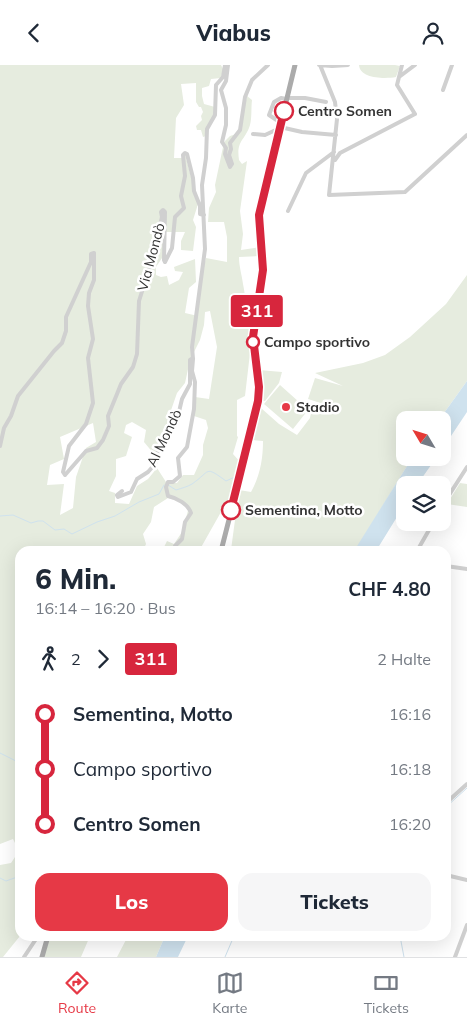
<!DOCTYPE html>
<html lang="de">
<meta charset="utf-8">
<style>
:root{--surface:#fff;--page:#f6f6f7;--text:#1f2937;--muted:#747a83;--line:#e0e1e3;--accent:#e63946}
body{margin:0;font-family:Mulish,sans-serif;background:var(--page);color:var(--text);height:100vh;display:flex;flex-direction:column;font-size:19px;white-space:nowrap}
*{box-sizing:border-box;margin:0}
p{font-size:16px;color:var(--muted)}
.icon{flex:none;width:28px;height:28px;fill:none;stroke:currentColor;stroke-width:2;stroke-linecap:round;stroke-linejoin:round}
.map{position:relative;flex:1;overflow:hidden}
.panel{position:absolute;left:15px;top:481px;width:436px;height:395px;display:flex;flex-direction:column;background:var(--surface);border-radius:15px;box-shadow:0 5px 20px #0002}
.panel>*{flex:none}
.badge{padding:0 10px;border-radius:4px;font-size:18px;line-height:32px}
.needle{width:32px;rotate:308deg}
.buttons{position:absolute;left:396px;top:346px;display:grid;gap:10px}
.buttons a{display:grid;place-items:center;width:55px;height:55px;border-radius:10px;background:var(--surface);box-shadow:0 5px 20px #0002;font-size:25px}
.map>.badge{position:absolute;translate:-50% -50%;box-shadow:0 0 0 2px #fff}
.legs{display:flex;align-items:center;gap:8px;height:55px;padding:0 20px;font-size:16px}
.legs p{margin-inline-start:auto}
.headline{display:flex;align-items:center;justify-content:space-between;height:85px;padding:0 20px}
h1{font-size:28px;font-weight:800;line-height:38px}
.cta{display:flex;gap:10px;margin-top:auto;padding:10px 20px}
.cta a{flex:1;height:58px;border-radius:15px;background:var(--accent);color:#fff;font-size:20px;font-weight:800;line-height:58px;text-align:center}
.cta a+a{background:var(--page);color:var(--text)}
ul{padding:0 20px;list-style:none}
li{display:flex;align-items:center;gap:18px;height:55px;font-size:19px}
li i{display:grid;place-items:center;width:8px;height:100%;margin:0 6px;background:currentColor}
li i::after{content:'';width:12px;height:12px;margin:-6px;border:4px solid;border-radius:50%;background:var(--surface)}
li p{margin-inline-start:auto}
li:first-child i{background:linear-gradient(#0000 50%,currentColor 0)}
li:last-child i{background:linear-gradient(currentColor 50%,#0000 0)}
header{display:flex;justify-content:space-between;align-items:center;height:65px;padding:0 20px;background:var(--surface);font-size:22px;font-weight:800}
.tabs{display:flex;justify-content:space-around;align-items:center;height:70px;border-top:1px solid var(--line);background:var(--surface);font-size:14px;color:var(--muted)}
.tabs a{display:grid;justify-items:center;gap:2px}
.tabs .on{color:var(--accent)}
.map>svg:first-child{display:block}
</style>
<header><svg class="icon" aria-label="back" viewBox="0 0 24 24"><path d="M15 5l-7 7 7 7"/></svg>Viabus<svg class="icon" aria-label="person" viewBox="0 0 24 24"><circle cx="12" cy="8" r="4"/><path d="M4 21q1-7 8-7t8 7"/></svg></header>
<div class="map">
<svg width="467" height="892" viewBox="0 0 467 892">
<rect width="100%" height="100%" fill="#fff"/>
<!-- green -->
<path fill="#e6ecdf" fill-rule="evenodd" d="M0,0H221L223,4L221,13L211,14L209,21L202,23V31L204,39L215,42V48L206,71L203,72L201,65H197L196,61L202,55L201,51L203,47L201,42H199L196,37V18L181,19L184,40L176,53L174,93H185V89L198,139L193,155L196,162L193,186L181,185V176L185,167H166L164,190L156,202V210L161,212L167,211L169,220L179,215L183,207L175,206L174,202L195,194L196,217L189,223L185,248L198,251V224L206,193L227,197V172L224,157H208L209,143L216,127L215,120L223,82L222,79L230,71L239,68L247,31L252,35C251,43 252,53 250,60C245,76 236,75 239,95L242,99L247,96L240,146L243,169L241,185L260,182L261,191L239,192C239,202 242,210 243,219C246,233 246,246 246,260L252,263L250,288L245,331L237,335V371L238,372L233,389L241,398L232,433L221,447L199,486H165L164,482L167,476L174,479L182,467L189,442L178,436L168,433L154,442L151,457L143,469L146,479L143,486H20V871L3,892H0V800L11,798L15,792L18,784L13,774L0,779ZM210,246L217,282L209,334L195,332L194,351L206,355L208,363L203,380V390L194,410H183L177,418L166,417L157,403L148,414L137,421L129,439L115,438V428L109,426L116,411V394L126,391L132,372L124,368L126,360L132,357L146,365L144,377L154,389L157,388L165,371L168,354L177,328L185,318L190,295L200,275L204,260L205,247ZM93,358L96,377L86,383L76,412L73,443L60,450L64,419L47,420L50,400L64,394L60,372Z
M359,0H395L400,1L396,12C385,14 360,14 359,0Z
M467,210V316L439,355H405V392L412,393L355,486H229L231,485L239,425L251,427C260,411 263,394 263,376L252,375L262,328L259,305L282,307L279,318L265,336H262L261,343L279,359L297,370L310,353L312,342L339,344L308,334L315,313L343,321L315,308L363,298L385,290L410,272L446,239Z
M280,320L308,345L293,364L264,339Z
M460,418L467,419V442L447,439Z
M50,871H90L81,892H44Z
M128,871H165L156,892H117Z"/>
<!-- water -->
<path fill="#cfe2ee" d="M467,316V347L443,383L442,355H439Z
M412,393H436L417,420H405V439L376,486H354Z
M165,871H188L178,892H156Z"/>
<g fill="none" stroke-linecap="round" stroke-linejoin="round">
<!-- stream -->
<path stroke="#cfe2ee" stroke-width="1" d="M168,420L176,425C182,423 187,422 192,419C211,406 204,400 226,416L237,411
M0,451L13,450L31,458L38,456H43L55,465L64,464L72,469L97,457L115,451L139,437L159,429L164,420
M0,688L20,698
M446,742L467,723
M0,813L6,816L20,811
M400,871L404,892
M225,892L234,871"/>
<!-- minor -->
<path stroke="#d0d0d0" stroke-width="4" d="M228,0L226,16L221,25L226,43V60L222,77L226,83L225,89L230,102L232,99L229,90L231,84L230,78L240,65L245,32L252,15L268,0
M319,0L332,1L348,0
M320,0L335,37L337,54L329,130L405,127L467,70
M399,12L415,0
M443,25L452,0
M287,33H305L326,37
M281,58L269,50L274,37L281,33L287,34
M280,62L302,67L336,70
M253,69L265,70L280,63
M335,95L340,88L415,49L397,20L402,0
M288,146L306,108L334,87
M165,197L172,183L175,152L184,143L181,131L185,111L183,90L185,88L187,89L193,113L194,126L200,141V149L204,150
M0,381L4,363L11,351L18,331L54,286L62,278L66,266V252L91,197V189L94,188V215L89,228L88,241L93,274L88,293L93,338L86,359L69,381L63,407L65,410
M65,410L86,386L97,383L103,375L109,361L108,351L117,329L121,319L133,302L137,289L139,236L150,201L162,152L161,147L163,145L165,147L164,195L165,197
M122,426L117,430L118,432L131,427L137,414L148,407L155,399L158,385L178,351L182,334L190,319V295L193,293
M442,441L467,402
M173,486L175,481L182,474L185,457L191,448C188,439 177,433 168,431L166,422L168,417H173L180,411L178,393L187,382L194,344L195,317L192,306L193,294L192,282L205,184L202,120L206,93L207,64L215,50L216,20L223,12L225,0
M417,486L433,458
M446,501L467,504
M446,738L467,719
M446,810L467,815
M24,892L38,871
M455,892L467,860"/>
<!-- major -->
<path stroke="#ababab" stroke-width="5" d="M221,486L258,341V318L253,272L263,205L259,149L295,0
M42,892L48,871"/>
</g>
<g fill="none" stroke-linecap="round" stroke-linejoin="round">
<!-- line-1 casing -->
<g stroke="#fff" stroke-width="11">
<path id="line-1" d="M231,445L258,336L259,322L253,272L263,205L259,150L284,46"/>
</g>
<!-- line-1 -->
<use href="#line-1" stroke="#d7263d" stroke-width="8"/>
</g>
<!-- markers -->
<g fill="#fff" stroke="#d7263d" stroke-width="2.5">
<circle cx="284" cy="46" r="9"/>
<circle cx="253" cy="277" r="6"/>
<circle cx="231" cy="445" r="9"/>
</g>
<circle fill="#e63946" stroke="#fff" stroke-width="2" cx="286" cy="342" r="5"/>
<g text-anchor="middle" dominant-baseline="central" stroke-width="5" stroke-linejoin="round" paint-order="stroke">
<!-- stop labels -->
<g font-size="14" font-weight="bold" fill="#333" stroke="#fff" text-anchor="start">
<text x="298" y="46">Centro Somen</text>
<text x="264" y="277">Campo sportivo</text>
<text x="245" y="445">Sementina, Motto</text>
</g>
<!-- street labels -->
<g font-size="14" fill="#333" stroke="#fff">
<text transform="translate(151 192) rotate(-75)">Via Mondò</text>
<text transform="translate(164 373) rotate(-64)">Al Mondò</text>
</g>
<!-- poi labels -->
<g font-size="14" font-weight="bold" fill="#333" stroke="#fff" text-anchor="start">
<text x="296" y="342">Stadio</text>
</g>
</g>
</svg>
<div class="buttons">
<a><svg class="needle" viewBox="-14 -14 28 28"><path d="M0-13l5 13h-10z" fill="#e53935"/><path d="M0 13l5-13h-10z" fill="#747a83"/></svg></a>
<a><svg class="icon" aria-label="layers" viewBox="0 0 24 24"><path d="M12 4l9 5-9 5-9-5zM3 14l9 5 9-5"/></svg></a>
</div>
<b class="badge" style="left:257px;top:246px;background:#d7263d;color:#fff">311</b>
<section class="panel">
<div class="headline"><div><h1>6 Min.</h1><p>16:14 – 16:20 · Bus</p></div><b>CHF 4.80</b></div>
<div class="legs"><svg class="icon" aria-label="walk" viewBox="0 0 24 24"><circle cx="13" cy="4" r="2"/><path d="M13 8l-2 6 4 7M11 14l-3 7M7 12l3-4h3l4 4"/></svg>2<svg class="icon" aria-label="forward" viewBox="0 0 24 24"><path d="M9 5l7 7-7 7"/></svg><b class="badge" style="background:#d7263d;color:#fff">311</b><p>2 Halte</p></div>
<ul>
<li><i style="color:#d7263d"></i><b>Sementina, Motto</b><p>16:16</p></li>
<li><i style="color:#d7263d"></i><span>Campo sportivo</span><p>16:18</p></li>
<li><i style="color:#d7263d"></i><b>Centro Somen</b><p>16:20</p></li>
</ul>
<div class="cta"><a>Los</a><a>Tickets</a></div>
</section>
</div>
<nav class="tabs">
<a class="on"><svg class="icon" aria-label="directions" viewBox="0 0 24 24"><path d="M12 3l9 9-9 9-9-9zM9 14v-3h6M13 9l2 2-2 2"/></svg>Route</a>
<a><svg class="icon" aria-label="map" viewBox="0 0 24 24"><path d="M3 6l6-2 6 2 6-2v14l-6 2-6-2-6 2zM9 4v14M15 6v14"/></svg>Karte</a>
<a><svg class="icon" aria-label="tickets" viewBox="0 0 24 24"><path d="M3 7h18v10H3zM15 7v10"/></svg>Tickets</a>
</nav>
